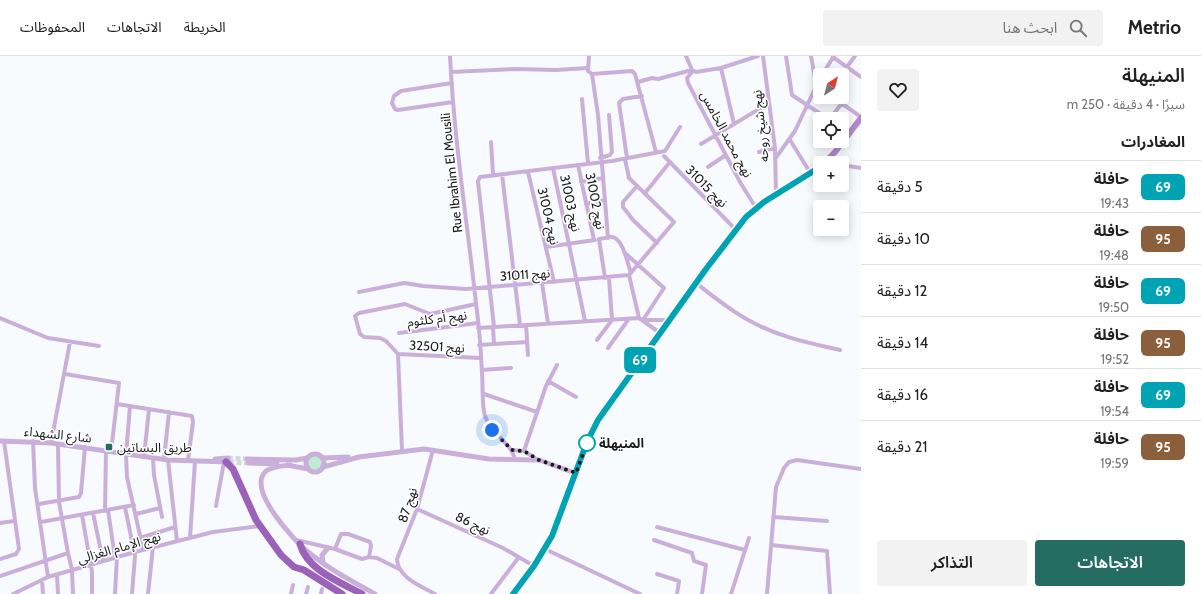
<!DOCTYPE html>
<html lang="ar">
<meta charset="utf-8">
<style>
:root{--surface:#fff;--page:#f2f2f2;--text:#222;--muted:#767676;--line:#e0e0e0;--accent:#256d63}
body{margin:0;font-family:Cabin,"Noto Sans Arabic",sans-serif;background:var(--page);color:var(--text);direction:rtl;height:100vh;display:flex;flex-direction:column;font-size:15px;white-space:nowrap}
*{box-sizing:border-box;margin:0}
p{font-size:13px;color:var(--muted)}
.icon{flex:none;width:22px;height:22px;fill:none;stroke:currentColor;stroke-width:2;stroke-linecap:round;stroke-linejoin:round}
.map{position:relative;flex:1;overflow:hidden;direction:ltr}
.details{display:flex;flex-direction:column;background:var(--surface);width:340px}
.details>*{flex:none}
.badge{padding:0 8px;border-radius:6px;font-size:14px;line-height:26px}
.needle{width:26px;rotate:36deg}
.buttons{position:absolute;left:813px;top:12px;display:grid;gap:8px}
.buttons a{display:grid;place-items:center;width:36px;height:36px;border-radius:4px;background:var(--surface);box-shadow:0 2px 10px #0003;font-size:20px}
.you{position:absolute;width:20px;height:20px;margin:-10px;border:3px solid #fff;border-radius:50%;background:#1a73e8;box-shadow:0 0 0 6px #1a73e833}
.map>.badge{position:absolute;translate:-50% -50%;box-shadow:0 0 0 2px #fff}
h2{padding:0 16px;font-size:15px;line-height:36px}
.round{display:grid;place-items:center;flex:none;width:42px;height:42px;border-radius:4px;background:var(--page)}
.headline{display:flex;align-items:center;justify-content:space-between;height:68px;padding:0 16px}
h1{font-size:19px;font-weight:600;line-height:30px}
.button{display:flex;gap:8px;margin-top:auto;padding:8px 16px}
.button a{flex:1;height:46px;border-radius:4px;background:var(--accent);color:#fff;font-size:16px;font-weight:600;line-height:46px;text-align:center}
.button a+a{background:var(--page);color:var(--text)}
ul{padding:0;list-style:none}
li{display:flex;align-items:center;gap:12px;height:52px;padding:0 16px;border-top:1px solid var(--line)}
li div{flex:1}
li b{display:block;font-size:15px}
li em{font-style:normal}
li .badge{min-width:44px;font-weight:700;text-align:center}
header{display:flex;align-items:center;gap:24px;box-sizing:border-box;height:56px;padding:0 20px;background:var(--surface);border-bottom:1px solid var(--line)}
header strong{font-size:19px}
nav{display:flex;gap:22px;margin-inline-start:auto;font-size:14px}
.search{width:280px;height:36px;background:var(--page);display:flex;align-items:center;gap:10px;box-sizing:border-box;padding:0 14px;border-radius:4px;color:var(--muted);font-size:15px}
main{display:flex;flex:1;min-height:0}
.map>svg:first-child{display:block}
</style>
<header>
<strong>Metrio</strong>
<div class="search"><svg class="icon" aria-label="search" viewBox="0 0 24 24"><circle cx="10" cy="10" r="6"/><path d="M15 15l6 6"/></svg>ابحث هنا</div>
<nav><a>الخريطة</a><a>الاتجاهات</a><a>المحفوظات</a></nav>
</header>
<main>
<section class="details">
<div class="headline"><div><h1>المنيهلة</h1><p>سيرًا · 4 دقيقة · 250 m</p></div><a class="round"><svg class="icon" aria-label="heart" viewBox="0 0 24 24"><path d="M12 20l-8-8c-3-5 5-10 8-4 3-6 11-1 8 4z"/></svg></a></div>
<h2>المغادرات</h2>
<ul>
<li><span class="badge" style="background:#00a3b4;color:#fff">69</span><div><b>حافلة</b><p>19:43</p></div><em>5 دقيقة</em></li>
<li><span class="badge" style="background:#8b5e3c;color:#fff">95</span><div><b>حافلة</b><p>19:48</p></div><em>10 دقيقة</em></li>
<li><span class="badge" style="background:#00a3b4;color:#fff">69</span><div><b>حافلة</b><p>19:50</p></div><em>12 دقيقة</em></li>
<li><span class="badge" style="background:#8b5e3c;color:#fff">95</span><div><b>حافلة</b><p>19:52</p></div><em>14 دقيقة</em></li>
<li><span class="badge" style="background:#00a3b4;color:#fff">69</span><div><b>حافلة</b><p>19:54</p></div><em>16 دقيقة</em></li>
<li><span class="badge" style="background:#8b5e3c;color:#fff">95</span><div><b>حافلة</b><p>19:59</p></div><em>21 دقيقة</em></li>
</ul>
<div class="button"><a>الاتجاهات</a><a>التذاكر</a></div>
</section>
<div class="map">
<svg width="861" height="538" viewBox="0 0 861 538">
<rect width="100%" height="100%" fill="#f8fbfe"/>
<!-- green -->
<path fill="#bfecd0" d="M308 407a7 7 0 1 1 14 0a7 7 0 1 1-14 0Z"/>
<g fill="none" stroke-linecap="round" stroke-linejoin="round">
<!-- tertiary-tunnel -->
<path stroke="#d7d9dc" stroke-width="5" stroke-dasharray="5 2.5" stroke-linecap="butt" d="M228,402L247,403
M229,406L248,407"/>
<!-- minor -->
<path stroke="#cbafdb" stroke-width="4" d="M450,0C454,83 467,165 476,247C479,270 481,294 482,317C483,330 482,344 484,356C487,375 515,390 514,403
M589,0L588,15L592,18L632,15L635,18L656,96
M686,0L692,14L696,16L721,12L758,0
M763,0L775,92L776,137
M786,0L792,39L825,61L832,60L842,47
M811,0L816,28
M833,1L861,21
M721,12L734,68
M693,15L687,22L688,27L740,126L756,152
M451,16L516,13L556,14L588,12
M592,18L598,59L608,182
M822,19L834,0
M841,19L855,0
M638,26L652,22L658,23L692,14
M452,27L401,35L394,40L392,47L395,53L398,54L453,46
M833,41L861,61
M582,43L588,107
M790,84L811,118
M491,86L493,118
M701,88L769,47
M759,96L775,92
M664,100L736,174
M600,102L610,99L612,96L609,59
M627,102L619,47L623,43L642,40
M775,103L795,75L820,22
M826,106L834,107
M578,109L594,184
M842,109L861,112
M708,111L726,99
M553,112L585,265
M528,116L554,226
M502,118L520,269
M581,126L603,122
M637,130L623,146V151L633,164L657,187
M645,137L670,106
M586,148L605,144
M546,191L595,184
M625,197L664,232L643,264
M629,219L639,262L660,277
M605,222L599,183C603,183 609,180 612,181C623,182 628,209 631,217
M542,227L548,267
M696,227C714,241 732,256 752,266C779,281 810,287 840,294
M359,236L404,227L423,230L466,233L629,219L674,166L629,122L625,103
M0,262L48,282L99,290
M642,264H670
M526,269L528,299
M493,271L494,288
M494,271L478,125L480,121L612,105L665,95L680,71
M478,272L639,262
M399,277L478,267
M597,284L612,264L609,222
M479,289L527,286
M608,292L628,264
M398,298L480,302
M482,314L511,312
M65,318L119,327L111,396
M548,325L576,341
M484,338L537,356
M117,348L192,360L193,366L188,404
M130,350L126,399L127,421L143,493
M33,385L35,432L48,521
M51,387L70,286
M402,394L398,298L386,285L380,282L364,281L360,278L355,260L359,257L405,248L430,258L476,248
M433,394L417,453L397,503C398,522 421,530 435,538
M512,394L524,395L538,404
M524,395L546,330L557,309
M144,401L149,353
M153,402L154,419L162,461
M164,403L169,356
M168,404L177,485
M39,448L79,441L81,437L85,391
M216,450L224,406
M125,451L135,500L132,538
M417,453L503,492L534,510
M108,454L115,502
M105,455L106,395
M93,457L103,505
M136,458L160,452
M82,459L92,516V538
M774,461L827,465
M41,466L134,449
M0,467L14,465
M657,471L745,494
M140,482L175,471
M190,482L195,405
M296,484L335,493L362,503L369,501L377,502L399,513
M654,484L692,497L694,505L706,509L702,538
M771,489L827,495L830,538
M335,493L341,478H348L370,486L371,490L369,501
M545,493L640,538
M68,497L72,514L73,538
M0,503L16,498L19,493L4,385
M657,518L679,525L677,538
M57,519L58,538
M0,520L68,497L59,446L58,388
M42,524L43,538
M13,538L48,521L135,496L213,476L260,470
M115,538L117,501
M148,538L153,491
M291,538L293,529
M306,538L308,531
M321,538L322,533
M491,538L519,501
M731,538L749,482
M767,538L776,431L784,412L789,406L797,404L861,413"/>
<!-- tertiary -->
<path stroke="#cbafdb" stroke-width="5" d="M0,385L51,387L168,404L229,406
M306 407a9 9 0 1 1 18 0a9 9 0 1 1-18 0Z
M322,402L348,401
M215,403L228,402
M247,403L296,404L307,402
M248,407L277,408
M287,409L308,413
M290,409C282,410 273,410 266,415C246,433 293,483 307,495C327,512 352,525 375,538
M323,411L359,401L424,393L489,403L539,404L575,417
M323,506L322,499L328,492"/>
<!-- secondary -->
<path stroke="#b38acb" stroke-width="6" d="M824,107L835,96L861,62
M513,538L534,510L552,480L587,387L599,364L701,220L746,161L764,146L820,111"/>
<!-- trunk -->
<path stroke="#9a62b8" stroke-width="7" d="M226,406L233,413L256,464L281,499L294,511L304,514L342,538
M300,488C307,514 340,526 362,538"/>
</g>
<g fill="none" stroke-linecap="round" stroke-linejoin="round">
<!-- line casing -->
<g stroke="#fff" stroke-width="9">
<path id="line" d="M513,538L534,510L552,480L587,386L598,364L706,213L746,161L764,146L820,111"/>
</g>
<!-- line -->
<use href="#line" stroke="#00a3b4" stroke-width="6"/>
<!-- walk -->
<path stroke="#191b1e" stroke-width="4" stroke-dasharray="0 7.2" d="M492,374L512,394L524,395L539,404L576,417L587,387"/>
</g>
<!-- markers -->
<circle fill="#fff" stroke="#00a3b4" stroke-width="2" cx="587" cy="387" r="8"/>
<rect fill="#256d63" stroke="#fff" stroke-width="1.5" x="105" y="387" width="8" height="8" rx="2"/>
<g text-anchor="middle" dominant-baseline="central" stroke-width="3" stroke-linejoin="round" paint-order="stroke">
<!-- street labels -->
<g font-size="13" fill="#191b1e" stroke="#fff">
<text transform="translate(760 70) rotate(-96)">نهج شيخ روحه</text>
<text transform="translate(727 78) rotate(62)">نهج محمد الخامس</text>
<text transform="translate(451 117) rotate(-96)">Rue Ibrahim El Mousili</text>
<text transform="translate(707 130) rotate(45)">نهج 31015</text>
<text transform="translate(596 145) rotate(79)">نهج 31002</text>
<text transform="translate(571 147) rotate(78)">نهج 31003</text>
<text transform="translate(549 160) rotate(77)">نهج 31004</text>
<text transform="translate(525 218) rotate(-4)">نهج 31011</text>
<text transform="translate(437 262) rotate(-7)">نهج أم كلثوم</text>
<text transform="translate(437 290) rotate(3)">نهج 32501</text>
<text transform="translate(58 378) rotate(6)">شارع الشهداء</text>
<text transform="translate(407 449) rotate(-72)">نهج 87</text>
<text transform="translate(473 467) rotate(25)">نهج 86</text>
<text transform="translate(119 491) rotate(-16)">نهج الإمام الغزالي</text>
</g>
<!-- stop labels -->
<g font-size="13" font-weight="bold" fill="#191b1e" stroke="#fff" text-anchor="start">
<text x="599" y="387">المنيهلة</text>
</g>
<!-- poi labels -->
<g font-size="13" fill="#191b1e" stroke="#fff" text-anchor="start">
<text x="117" y="391">طريق البساتين</text>
</g>
</g>
</svg>
<div class="buttons">
<a><svg class="needle" viewBox="-14 -14 28 28"><path d="M0-13l5 13h-10z" fill="#e53935"/><path d="M0 13l5-13h-10z" fill="#767676"/></svg></a>
<a><svg class="icon" aria-label="locate" viewBox="0 0 24 24"><circle cx="12" cy="12" r="6"/><path d="M12 2v4M12 18v4M2 12h4M18 12h4"/></svg></a>
<a>+</a>
<a>−</a>
</div>
<div class="you" style="left:492px;top:374px"></div>
<b class="badge" style="left:640px;top:304px;background:#00a3b4;color:#fff">69</b>
</div>
</main>
